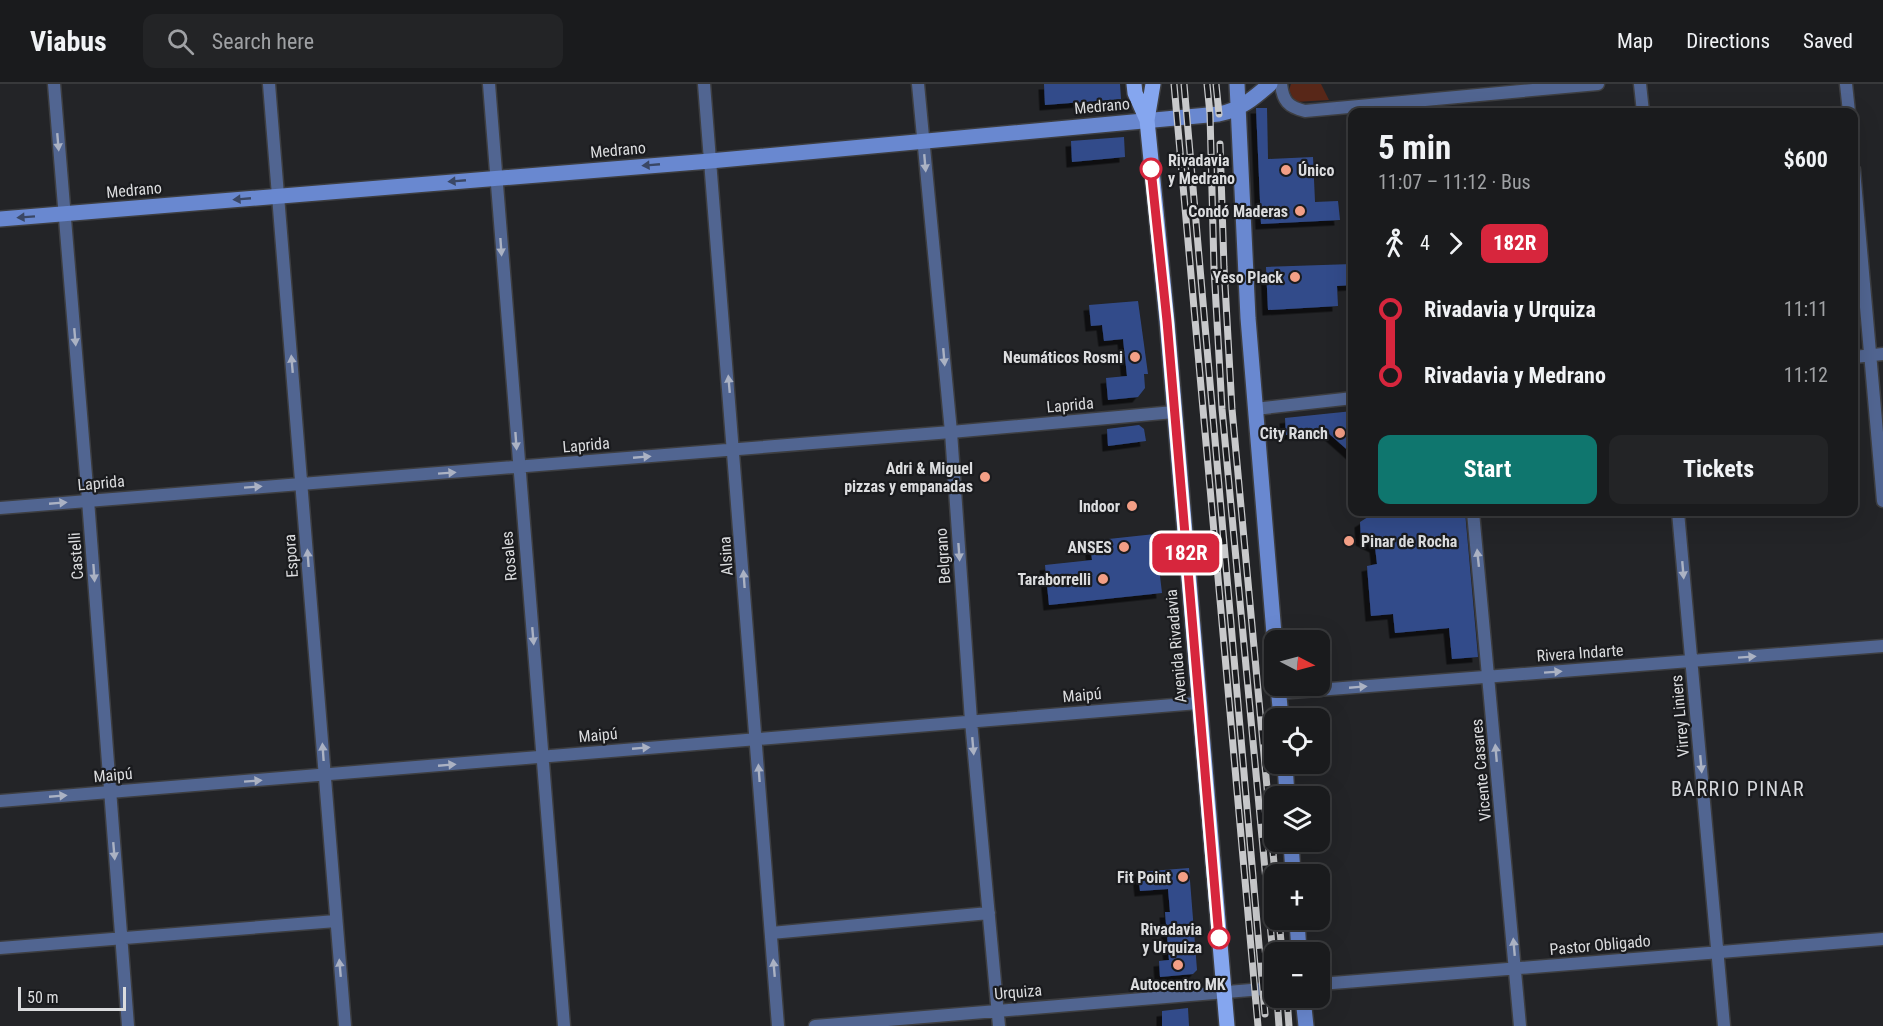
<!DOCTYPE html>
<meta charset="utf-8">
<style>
:root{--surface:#1a1b1d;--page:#232426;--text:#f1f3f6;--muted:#9fa1a4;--line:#38393b;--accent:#0f766e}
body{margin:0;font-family:"Roboto Condensed",sans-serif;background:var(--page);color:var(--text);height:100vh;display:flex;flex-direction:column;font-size:22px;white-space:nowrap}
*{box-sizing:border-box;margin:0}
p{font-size:20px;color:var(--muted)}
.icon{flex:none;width:33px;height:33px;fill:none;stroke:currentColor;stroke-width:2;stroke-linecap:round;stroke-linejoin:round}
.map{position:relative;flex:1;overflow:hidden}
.details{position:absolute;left:1348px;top:24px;width:510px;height:408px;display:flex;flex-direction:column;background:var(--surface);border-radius:12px;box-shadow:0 6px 24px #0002,0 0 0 2px var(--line)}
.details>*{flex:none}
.badge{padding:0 12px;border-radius:9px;font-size:21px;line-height:39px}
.needle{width:39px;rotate:96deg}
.controls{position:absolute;left:1264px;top:546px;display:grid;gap:12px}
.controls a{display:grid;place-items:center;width:66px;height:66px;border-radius:12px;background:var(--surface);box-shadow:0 6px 24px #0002,0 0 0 2px var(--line);font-size:30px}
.scale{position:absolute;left:18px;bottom:15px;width:108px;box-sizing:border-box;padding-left:6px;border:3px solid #dbdcde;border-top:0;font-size:16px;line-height:21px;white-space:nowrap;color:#dbdcde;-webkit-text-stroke:4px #1a1b1e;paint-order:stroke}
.map>.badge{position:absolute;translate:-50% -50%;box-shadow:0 0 0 3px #fff}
.legs{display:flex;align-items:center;gap:9px;height:66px;padding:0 30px;font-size:20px}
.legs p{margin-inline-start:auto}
.headline{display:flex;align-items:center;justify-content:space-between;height:102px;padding:0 30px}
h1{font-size:33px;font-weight:700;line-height:45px}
.action{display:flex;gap:12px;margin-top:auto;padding:12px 30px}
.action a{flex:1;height:69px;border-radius:12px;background:var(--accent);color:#fff;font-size:24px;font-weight:700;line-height:69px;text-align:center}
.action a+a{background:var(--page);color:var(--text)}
ul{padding:0 30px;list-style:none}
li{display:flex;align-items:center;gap:21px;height:66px;font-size:22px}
li i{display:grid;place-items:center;width:9px;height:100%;margin:0 8px;background:currentColor}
li i::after{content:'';width:15px;height:15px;margin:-8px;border:4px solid;border-radius:50%;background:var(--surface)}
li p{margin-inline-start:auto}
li:first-child i{background:linear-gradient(#0000 50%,currentColor 0)}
li:last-child i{background:linear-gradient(currentColor 50%,#0000 0)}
header{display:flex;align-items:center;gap:36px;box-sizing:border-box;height:84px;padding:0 30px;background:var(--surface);border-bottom:2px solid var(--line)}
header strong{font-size:28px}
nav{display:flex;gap:33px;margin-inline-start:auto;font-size:21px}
.search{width:420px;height:54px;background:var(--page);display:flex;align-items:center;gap:15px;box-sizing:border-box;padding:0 21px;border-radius:12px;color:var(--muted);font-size:22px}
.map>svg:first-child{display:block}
</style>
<header>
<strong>Viabus</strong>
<div class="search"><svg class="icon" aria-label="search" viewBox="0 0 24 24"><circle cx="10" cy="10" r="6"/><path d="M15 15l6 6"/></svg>Search here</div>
<nav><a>Map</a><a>Directions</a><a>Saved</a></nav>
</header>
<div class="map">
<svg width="1883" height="942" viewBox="0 0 1883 942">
<defs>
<filter id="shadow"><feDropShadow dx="-5.5" dy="5.5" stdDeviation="0" flood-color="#0009"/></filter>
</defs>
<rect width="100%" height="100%" fill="#232427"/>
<!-- green -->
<path fill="#582718" d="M1291,0H1321L1329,16L1295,18L1289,6Z"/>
<!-- building -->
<path fill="#334c8a" filter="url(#shadow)" d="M1044,0H1120L1121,15L1045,21Z
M1256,24H1267L1268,75L1313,73L1315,118L1338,117L1340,136L1261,140Z
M1124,53L1125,73L1072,78L1071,57Z
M1353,180V201L1337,202L1338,222L1268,226L1266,183Z
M1138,217L1148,290H1144L1145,304L1138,313L1108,316L1106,294L1127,292L1123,255L1104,257L1102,241L1091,242L1089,221Z
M1353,327V371L1326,347L1286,351L1285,334Z
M1139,341L1144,345L1146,357L1108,362L1107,345Z
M1376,428H1465L1478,573L1452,575L1449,544L1395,549L1393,530L1371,532L1367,482L1377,480L1375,463L1361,456L1360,438Z
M1155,450L1162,509L1049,521L1045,481L1092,476L1090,457Z
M1189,784L1197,886L1193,890L1160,893L1159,877L1169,876L1165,828H1170L1168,805L1140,807L1138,788Z
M1188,924L1189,942H1162V927Z"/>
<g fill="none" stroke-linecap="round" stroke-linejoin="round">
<!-- street casing -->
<g stroke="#3d3e41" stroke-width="15">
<path id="street" d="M54,0L88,416L128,942
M269,0L345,942
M489,0L564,942
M704,0L778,942
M918,0L951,348L971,637L999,942
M1281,0C1283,17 1288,23 1305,27L1598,0
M1640,0L1643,28
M1846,0L1849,28
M1854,86L1883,417
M1854,273L1883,270
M1255,325L1353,314
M0,424L951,348L1174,328
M1473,428L1520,942
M1678,428L1724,942
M1279,609L1883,562
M0,717L1198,619
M771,849L989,829
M0,864L336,837
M1320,900L1883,855
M815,942L1275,904"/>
</g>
<!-- secondary casing -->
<g stroke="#3d3e41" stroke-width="18">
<path id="secondary" d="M1237,0L1248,234L1275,562
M0,135L710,77L1219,30C1240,26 1254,14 1270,0
M1278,602L1281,634
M1285,680L1287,712
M1291,758L1293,790
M1297,836L1299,868
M1303,914L1306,942"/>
</g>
<!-- primary casing -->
<g stroke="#3d3e41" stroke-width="18">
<path id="primary" d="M1134,0L1135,9L1147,36
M1153,0L1147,36L1167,237L1227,942"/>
</g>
<!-- street -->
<use href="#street" stroke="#516591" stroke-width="12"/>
<!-- secondary -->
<use href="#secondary" stroke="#6988d0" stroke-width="15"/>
<!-- primary -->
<use href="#primary" stroke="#85a6ef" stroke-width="15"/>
<!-- rail casing -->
<g stroke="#c8c9cb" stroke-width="7">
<path id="rail" d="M1174,0L1258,942
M1184,0L1265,930
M1207,0L1210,30L1214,184L1222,325L1275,893
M1216,0L1219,30
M1220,60L1224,183L1232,325L1275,790
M1279,836L1282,868
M1277,914L1279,942
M1287,914L1289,942"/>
</g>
<!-- rail -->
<use href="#rail" stroke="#1a1b1e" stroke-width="4.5" stroke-dasharray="14" stroke-linecap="butt"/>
</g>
<!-- one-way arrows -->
<defs><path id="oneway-solid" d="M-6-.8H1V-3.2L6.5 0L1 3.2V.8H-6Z" transform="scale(1.5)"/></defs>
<g fill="#abb2c3">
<use href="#oneway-solid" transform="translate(58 58) rotate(85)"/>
<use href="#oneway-solid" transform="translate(925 79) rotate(85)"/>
<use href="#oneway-solid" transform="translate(501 163) rotate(86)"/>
<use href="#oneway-solid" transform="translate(75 253) rotate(85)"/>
<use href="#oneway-solid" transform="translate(944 273) rotate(85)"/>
<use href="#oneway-solid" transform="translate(292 280) rotate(-95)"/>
<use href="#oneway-solid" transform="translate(729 300) rotate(-95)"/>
<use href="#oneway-solid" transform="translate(516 357) rotate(86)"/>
<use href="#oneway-solid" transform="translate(642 373) rotate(-5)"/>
<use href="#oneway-solid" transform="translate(447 389) rotate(-4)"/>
<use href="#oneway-solid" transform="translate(253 403) rotate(-4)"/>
<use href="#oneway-solid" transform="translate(58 419) rotate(-5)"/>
<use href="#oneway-solid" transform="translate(959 468) rotate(86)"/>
<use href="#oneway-solid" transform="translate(308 474) rotate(-94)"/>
<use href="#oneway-solid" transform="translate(1478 474) rotate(-96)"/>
<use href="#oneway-solid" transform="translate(1683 486) rotate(85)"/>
<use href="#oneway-solid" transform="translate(94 489) rotate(86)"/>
<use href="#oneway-solid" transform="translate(744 495) rotate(-94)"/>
<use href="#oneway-solid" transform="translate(533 552) rotate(85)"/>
<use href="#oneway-solid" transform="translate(1747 573) rotate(-4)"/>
<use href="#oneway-solid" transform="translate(1553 588) rotate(-4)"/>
<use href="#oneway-solid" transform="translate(1358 603) rotate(-5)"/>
<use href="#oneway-solid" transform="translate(973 662) rotate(85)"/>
<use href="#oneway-solid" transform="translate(641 664) rotate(-5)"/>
<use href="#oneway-solid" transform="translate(323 668) rotate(-94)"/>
<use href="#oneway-solid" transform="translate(1496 669) rotate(-95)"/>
<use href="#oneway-solid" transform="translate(1701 680) rotate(85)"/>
<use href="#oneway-solid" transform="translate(447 681) rotate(-5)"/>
<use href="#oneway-solid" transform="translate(759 689) rotate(-94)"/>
<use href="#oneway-solid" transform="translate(253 697) rotate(-4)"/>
<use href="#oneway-solid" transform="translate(58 712) rotate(-5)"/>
<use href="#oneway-solid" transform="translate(114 767) rotate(85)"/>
<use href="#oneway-solid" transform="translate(1514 863) rotate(-95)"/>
<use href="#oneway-solid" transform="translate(340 884) rotate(-95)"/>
<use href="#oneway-solid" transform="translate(774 884) rotate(-95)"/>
</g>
<g fill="#3a4765">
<use href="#oneway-solid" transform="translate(651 81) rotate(175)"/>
<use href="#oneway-solid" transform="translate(457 97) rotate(175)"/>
<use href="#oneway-solid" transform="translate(242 115) rotate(175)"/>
<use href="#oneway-solid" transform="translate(26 133) rotate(176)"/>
</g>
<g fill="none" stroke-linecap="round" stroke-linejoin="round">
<!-- line-1 casing -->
<g stroke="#fff" stroke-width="14">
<path id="line-1" d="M1151,85L1167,237L1219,854"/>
</g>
<!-- line-1 -->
<use href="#line-1" stroke="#d7263d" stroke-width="9"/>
</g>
<!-- markers -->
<g fill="#fff" stroke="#d7263d" stroke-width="3">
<circle cx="1151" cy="85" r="10"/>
<circle cx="1219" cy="854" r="10"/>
</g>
<g fill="#f39f86" stroke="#1a1b1e" stroke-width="2">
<circle cx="1286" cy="86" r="6"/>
<circle cx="1300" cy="127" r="6"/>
<circle cx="1295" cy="193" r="6"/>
<circle cx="1135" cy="273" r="6"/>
<circle cx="1340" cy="349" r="6"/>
<circle cx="985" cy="393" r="6"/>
<circle cx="1132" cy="422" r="6"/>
<circle cx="1349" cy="457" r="6"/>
<circle cx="1124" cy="463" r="6"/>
<circle cx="1103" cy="495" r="6"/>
<circle cx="1183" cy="793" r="6"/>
<circle cx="1178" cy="881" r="6"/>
</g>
<g text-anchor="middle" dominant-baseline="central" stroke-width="4.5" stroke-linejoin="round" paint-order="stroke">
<!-- street labels -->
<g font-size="16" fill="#dbdcde" stroke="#1a1b1e">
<text transform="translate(1102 22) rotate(-5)">Medrano</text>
<text transform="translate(618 66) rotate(-5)">Medrano</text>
<text transform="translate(134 106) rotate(-5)">Medrano</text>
<text transform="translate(1070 321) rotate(-5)">Laprida</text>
<text transform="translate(586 361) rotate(-5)">Laprida</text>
<text transform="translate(101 399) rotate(-5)">Laprida</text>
<text transform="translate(76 472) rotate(-94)">Castelli</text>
<text transform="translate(291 472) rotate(-94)">Espora</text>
<text transform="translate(509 472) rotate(-95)">Rosales</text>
<text transform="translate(726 472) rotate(-94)">Alsina</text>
<text transform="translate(943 472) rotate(-94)">Belgrano</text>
<text transform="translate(1176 562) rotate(-95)">Avenida Rivadavia</text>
<text transform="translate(1580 569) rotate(-4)">Rivera Indarte</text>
<text transform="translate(1082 611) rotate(-5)">Maipú</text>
<text transform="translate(1680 632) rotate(-95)">Virrey Liniers</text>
<text transform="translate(598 651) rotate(-5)">Maipú</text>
<text transform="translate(1481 686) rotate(-95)">Vicente Casares</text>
<text transform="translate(113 691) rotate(-5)">Maipú</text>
<text transform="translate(1600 861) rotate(-5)">Pastor Obligado</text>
<text transform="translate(1018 908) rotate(-5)">Urquiza</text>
</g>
<!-- stop labels -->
<g font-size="16" font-weight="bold" fill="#dbdcde" stroke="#1a1b1e" text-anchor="start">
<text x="1168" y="76">Rivadavia<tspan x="1168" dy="18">y Medrano</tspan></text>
<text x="1202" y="845" text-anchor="end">Rivadavia<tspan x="1202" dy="18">y Urquiza</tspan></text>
</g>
<!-- poi labels -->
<g font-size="16" font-weight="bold" fill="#dbdcde" stroke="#1a1b1e" text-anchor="end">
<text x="1298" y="86" text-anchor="start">Único</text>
<text x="1288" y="127">Condó Maderas</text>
<text x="1283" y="193">Yeso Plack</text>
<text x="1123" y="273">Neumáticos Rosmi</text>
<text x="1328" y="349">City Ranch</text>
<text x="973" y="384">Adri &amp; Miguel<tspan x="973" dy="18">pizzas y empanadas</tspan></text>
<text x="1120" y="422">Indoor</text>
<text x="1361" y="457" text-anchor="start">Pinar de Rocha</text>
<text x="1112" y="463">ANSES</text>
<text x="1091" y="495">Taraborrelli</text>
<text x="1171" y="793">Fit Point</text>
<text x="1178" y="900" text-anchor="middle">Autocentro MK</text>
</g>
<!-- quarter labels -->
<g font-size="20" letter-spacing="1.5" fill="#d6d8dc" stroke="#1a1b1e">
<text x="1738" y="705">BARRIO PINAR</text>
</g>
</g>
</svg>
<div class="controls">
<a><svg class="needle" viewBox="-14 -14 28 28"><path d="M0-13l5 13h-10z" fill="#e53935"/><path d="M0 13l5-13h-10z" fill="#9fa1a4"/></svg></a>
<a><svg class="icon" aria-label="locate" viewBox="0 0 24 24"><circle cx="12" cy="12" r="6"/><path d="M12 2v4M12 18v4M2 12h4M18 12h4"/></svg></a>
<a><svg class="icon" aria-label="layers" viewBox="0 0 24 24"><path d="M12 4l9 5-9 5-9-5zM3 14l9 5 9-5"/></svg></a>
<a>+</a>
<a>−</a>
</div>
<div class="scale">50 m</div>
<b class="badge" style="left:1186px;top:469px;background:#d7263d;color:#fff">182R</b>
<section class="details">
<div class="headline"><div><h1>5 min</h1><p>11:07 – 11:12 · Bus</p></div><b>$600</b></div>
<div class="legs"><svg class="icon" aria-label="walk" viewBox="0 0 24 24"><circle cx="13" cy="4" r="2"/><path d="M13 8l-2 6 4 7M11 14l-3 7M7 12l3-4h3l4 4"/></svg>4<svg class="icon" aria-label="forward" viewBox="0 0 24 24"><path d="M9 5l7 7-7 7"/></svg><b class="badge" style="background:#d7263d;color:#fff">182R</b></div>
<ul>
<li><i style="color:#d7263d"></i><b>Rivadavia y Urquiza</b><p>11:11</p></li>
<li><i style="color:#d7263d"></i><b>Rivadavia y Medrano</b><p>11:12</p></li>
</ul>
<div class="action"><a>Start</a><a>Tickets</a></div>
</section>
</div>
